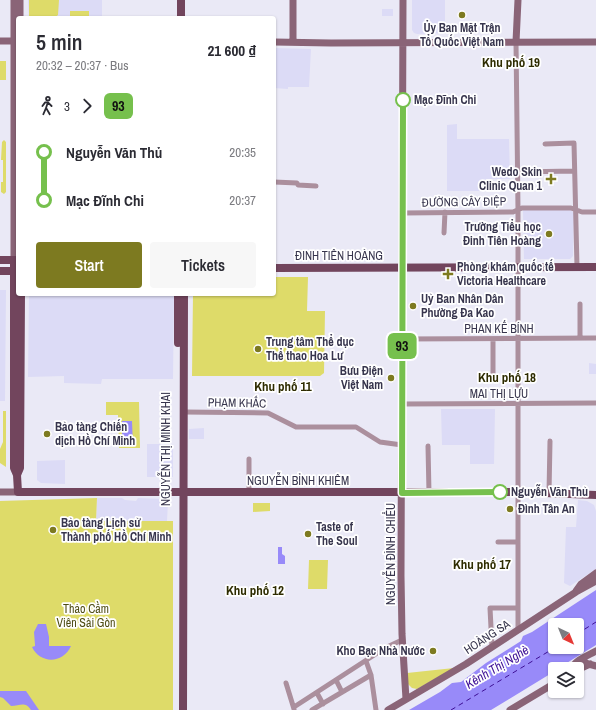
<!DOCTYPE html>
<meta charset="utf-8">
<style>
:root{--surface:#fff;--page:#f7f7f7;--text:#2b2b33;--muted:#7c7c81;--accent:#7d7a20}
body{margin:0;font-family:"Archivo Narrow",sans-serif;background:var(--page);color:var(--text);height:100vh;display:flex;flex-direction:column;font-size:15px;white-space:nowrap}
*{box-sizing:border-box;margin:0}
p{font-size:13px;color:var(--muted)}
.icon{flex:none;width:22px;height:22px;fill:none;stroke:currentColor;stroke-width:2;stroke-linecap:round;stroke-linejoin:round}
.map{position:relative;flex:1;overflow:hidden}
.side{position:absolute;left:16px;top:16px;width:260px;height:280px;display:flex;flex-direction:column;background:var(--surface);border-radius:4px;box-shadow:0 1px 3px #0004}
.side>*{flex:none}
.badge{padding:0 8px;border-radius:6px;font-size:14px;line-height:26px}
.needle{width:26px;rotate:137deg}
.tools{position:absolute;left:548px;top:618px;display:grid;gap:8px}
.tools a{display:grid;place-items:center;width:36px;height:36px;border-radius:4px;background:var(--surface);box-shadow:0 1px 3px #0004;font-size:20px}
.map>.badge{position:absolute;translate:-50% -50%;box-shadow:0 0 0 2px #fff}
.legs{display:flex;align-items:center;gap:6px;height:44px;padding:0 20px;font-size:13px}
.legs p{margin-inline-start:auto}
.head{display:flex;align-items:center;justify-content:space-between;height:68px;padding:0 20px}
h1{font-size:22px;font-weight:600;line-height:30px}
.button{display:flex;gap:8px;margin-top:auto;padding:8px 20px}
.button a{flex:1;height:46px;border-radius:4px;background:var(--accent);color:#fff;font-size:16px;font-weight:600;line-height:46px;text-align:center}
.button a+a{background:var(--page);color:var(--text)}
ul{padding:0 20px;list-style:none}
li{display:flex;align-items:center;gap:14px;height:48px;font-size:15px}
li i{display:grid;place-items:center;width:6px;height:100%;margin:0 5px;background:currentColor}
li i::after{content:'';width:10px;height:10px;margin:-5px;border:3px solid;border-radius:50%;background:var(--surface)}
li p{margin-inline-start:auto}
li:first-child i{background:linear-gradient(#0000 50%,currentColor 0)}
li:last-child i{background:linear-gradient(currentColor 50%,#0000 0)}
.map>svg:first-child{display:block}
</style>
<div class="map">
<svg width="596" height="710" viewBox="0 0 596 710">
<rect width="100%" height="100%" fill="#eae9f6"/>
<!-- built -->
<path fill="#dcdbf6" d="M28,0H102V18H29Z
M412,0H445V33L417,34L414,33L412,30Z
M382,9H393V16H382Z
M274,48L311,49L309,87H288V89L274,88Z
M457,124V139H509L510,179H486V191H447V125Z
M523,210H571L574,213L573,256L570,259H524Z
M0,290H6L5,401H0Z
M29,294H174L173,379H102L101,384L64,383V376L28,377Z
M589,363L596,364V374H589Z
M441,409H495L494,464H470V445H442Z
M204,428V439H189V429Z
M147,444H173V477H147Z
M65,460V484L41,483L37,480V461Z
M97,498H122L125,500L136,501L138,498L165,499L168,502L167,521H96Z
M578,500L587,501L594,505L596,511V569L570,586L564,583L566,527H576Z"/>
<!-- green -->
<path fill="#dedb69" d="M29,0H59L58,15L54,18H29Z
M70,11H89V18H70Z
M0,61H6V80H0Z
M4,140L6,142V192L4,194L1,192V182H3V160H1L2,142Z
M274,277H308L307,311H325L324,373L320,376H192L193,294H274Z
M106,402H139L140,448H119L118,415H106Z
M3,411H6V467L0,463V449L3,442Z
M97,498L96,521H173V710H0V501Z
M253,503H270V511L253,512Z
M309,560H328L327,589H308Z
M454,668L417,689L412,688L406,682L407,673Z"/>
<!-- water -->
<path fill="#988af9" fill-rule="evenodd" d="M122,421H132L133,446H122Z
M278,547H282V554L285,556V564H278Z
M596,590V645L557,669H555V671L491,710H409L440,692L452,683L461,682L486,663L521,641L523,636L532,632ZM555,625H577V647H555Z
M38,624H46L49,637V646H71C63,664 40,664 32,647L35,646V645L34,632Z
M0,691H26L39,710H31C25,701 20,706 11,706L3,698L0,697Z"/>
<g fill="none" stroke-linecap="round" stroke-linejoin="round">
<!-- ferry -->
<path stroke="#3e1096" stroke-width="1" stroke-dasharray="5 4" stroke-linecap="butt" d="M577,634L596,622
M451,710L556,647"/>
<!-- street -->
<path stroke="#ab8f9d" stroke-width="5" d="M516,42L518,210V630
M545,144L574,143L577,267
M518,172L574,171
M274,182L297,183L298,185L316,186
M403,213L513,212L522,208H571L582,212H596
M444,233L445,212
M580,338V304
M402,339L596,338
M493,339V377
M402,404L596,403
M184,412L268,413L296,427H356L380,442L402,445
M428,446L429,493
M249,459V493
M549,493L550,441
M498,542H518
M492,647L490,608H518
M366,661L371,675L376,710
M336,680L342,692
M286,683L294,709
M317,693L323,704
M294,707L385,648L402,640
M312,710L371,675"/>
<!-- secondary -->
<path stroke="#8a6477" stroke-width="7" d="M14,0V260
M20,0V18
M293,0V42
M403,0L401,576L402,634L406,699
M0,41H18
M274,42L331,43L596,42
M516,42L518,0
M0,492H18
M576,591L581,584L596,573
M584,660L585,663L596,666
M572,669C574,660 589,655 596,651
M577,670L590,664
M388,710L466,664L576,592L596,581
M510,710L555,683"/>
<!-- primary -->
<path stroke="#72455d" stroke-width="8" d="M181,0V18
M0,260H18
M14,260V468L17,475
M274,268L596,267
M0,271H18
M21,294L20,468L17,475L18,492H518L596,495
M178,294V343
M183,710L184,294"/>
</g>
<g fill="none" stroke-linecap="round" stroke-linejoin="round">
<!-- line-1 casing -->
<g stroke="#fff" stroke-width="9">
<path id="line-1" d="M403,100L402,493L500,492"/>
</g>
<!-- line-1 -->
<use href="#line-1" stroke="#76c04d" stroke-width="6"/>
</g>
<!-- markers -->
<g fill="#7d7a20" stroke="#fff" stroke-width="1.5">
<circle cx="462" cy="15" r="4"/>
<path d="M549 173h4v4h4v4h-4v4h-4v-4h-4v-4h4z"/>
<circle cx="549" cy="234" r="4"/>
<path d="M446 268h4v4h4v4h-4v4h-4v-4h-4v-4h4z"/>
<circle cx="413" cy="306" r="4"/>
<circle cx="258" cy="349" r="4"/>
<circle cx="391" cy="378" r="4"/>
<circle cx="47" cy="434" r="4"/>
<circle cx="510" cy="509" r="4"/>
<circle cx="53" cy="530" r="4"/>
<circle cx="308" cy="534" r="4"/>
<circle cx="433" cy="651" r="4"/>
</g>
<g fill="#fff" stroke="#76c04d" stroke-width="2">
<circle cx="403" cy="100" r="7"/>
<circle cx="500" cy="492" r="7"/>
</g>
<g text-anchor="middle" dominant-baseline="central" stroke-width="3.5" stroke-linejoin="round" paint-order="stroke">
<!-- poi labels -->
<g font-size="12" font-weight="bold" fill="#37354d" stroke="#fff" text-anchor="start">
<text x="462" y="28" text-anchor="middle">Ủy Ban Mặt Trận<tspan x="462" dy="14">Tổ Quốc Việt Nam</tspan></text>
<text x="542" y="172" text-anchor="end">Wedo Skin<tspan x="542" dy="14">Clinic Quan 1</tspan></text>
<text x="541" y="227" text-anchor="end">Trường Tiểu học<tspan x="541" dy="14">Đinh Tiên Hoàng</tspan></text>
<text x="457" y="267">Phòng khám quốc tế<tspan x="457" dy="14">Victoria Healthcare</tspan></text>
<text x="421" y="299">Uỷ Ban Nhân Dân<tspan x="421" dy="14">Phường Đa Kao</tspan></text>
<text x="266" y="342">Trung tâm Thể dục<tspan x="266" dy="14">Thể thao Hoa Lư</tspan></text>
<text x="383" y="371" text-anchor="end">Bưu Điện<tspan x="383" dy="14">Việt Nam</tspan></text>
<text x="55" y="427">Bảo tàng Chiến<tspan x="55" dy="14">dịch Hồ Chí Minh</tspan></text>
<text x="518" y="509">Đình Tân An</text>
<text x="61" y="523">Bảo tàng Lịch sử<tspan x="61" dy="14">Thành phố Hồ Chí Minh</tspan></text>
<text x="316" y="527">Taste of<tspan x="316" dy="14">The Soul</tspan></text>
<text x="425" y="651" text-anchor="end">Kho Bạc Nhà Nước</text>
</g>
<!-- stop labels -->
<g font-size="12" font-weight="bold" fill="#37354d" stroke="#fff" text-anchor="start">
<text x="414" y="100">Mạc Đĩnh Chi</text>
<text x="511" y="492">Nguyễn Văn Thủ</text>
</g>
<!-- street labels -->
<g font-size="12" fill="#37354d" stroke="#fff">
<text transform="translate(464 202) rotate(-1)">ĐƯỜNG CÂY ĐIỆP</text>
<text x="339" y="256">ĐINH TIÊN HOÀNG</text>
<text x="499" y="329">PHAN KẾ BÍNH</text>
<text x="499" y="394">MAI THỊ LỰU</text>
<text transform="translate(237 403) rotate(1)">PHẠM KHẮC</text>
<text transform="translate(166 449) rotate(-90)">NGUYỄN THỊ MINH KHAI</text>
<text x="298" y="481">NGUYỄN BỈNH KHIÊM</text>
<text transform="translate(391 554) rotate(-90)">NGUYỄN ĐÌNH CHIỂU</text>
<text transform="translate(487 637) rotate(-33)">HOÀNG SA</text>
</g>
<!-- park labels -->
<g font-size="12" fill="#4e4c14" stroke="#fff">
<text x="86" y="609">Thảo Cầm<tspan x="86" dy="14">Viên Sài Gòn</tspan></text>
</g>
<!-- neighbourhood labels -->
<g font-size="13" font-weight="bold" fill="#2e2c01" stroke="#fff">
<text x="511" y="62">Khu phố 19</text>
<text x="507" y="377">Khu phố 18</text>
<text x="283" y="386">Khu phố 11</text>
<text x="482" y="564">Khu phố 17</text>
<text x="255" y="590">Khu phố 12</text>
</g>
<!-- water labels -->
<g font-size="13" font-style="italic" fill="#3e1096" stroke="#fff">
<text transform="translate(497 667) rotate(-31)">Kênh Thị Nghè</text>
</g>
</g>
</svg>
<div class="tools">
<a><svg class="needle" viewBox="-14 -14 28 28"><path d="M0-13l5 13h-10z" fill="#e53935"/><path d="M0 13l5-13h-10z" fill="#7c7c81"/></svg></a>
<a><svg class="icon" aria-label="layers" viewBox="0 0 24 24"><path d="M12 4l9 5-9 5-9-5zM3 14l9 5 9-5"/></svg></a>
</div>
<b class="badge" style="left:402px;top:346px;background:#76c04d;color:#111">93</b>
<section class="side">
<div class="head"><div><h1>5 min</h1><p>20:32 – 20:37 · Bus</p></div><b>21 600 ₫</b></div>
<div class="legs"><svg class="icon" aria-label="walk" viewBox="0 0 24 24"><circle cx="13" cy="4" r="2"/><path d="M13 8l-2 6 4 7M11 14l-3 7M7 12l3-4h3l4 4"/></svg>3<svg class="icon" aria-label="forward" viewBox="0 0 24 24"><path d="M9 5l7 7-7 7"/></svg><b class="badge" style="background:#76c04d;color:#111">93</b></div>
<ul>
<li><i style="color:#76c04d"></i><b>Nguyễn Văn Thủ</b><p>20:35</p></li>
<li><i style="color:#76c04d"></i><b>Mạc Đĩnh Chi</b><p>20:37</p></li>
</ul>
<div class="button"><a>Start</a><a>Tickets</a></div>
</section>
</div>
